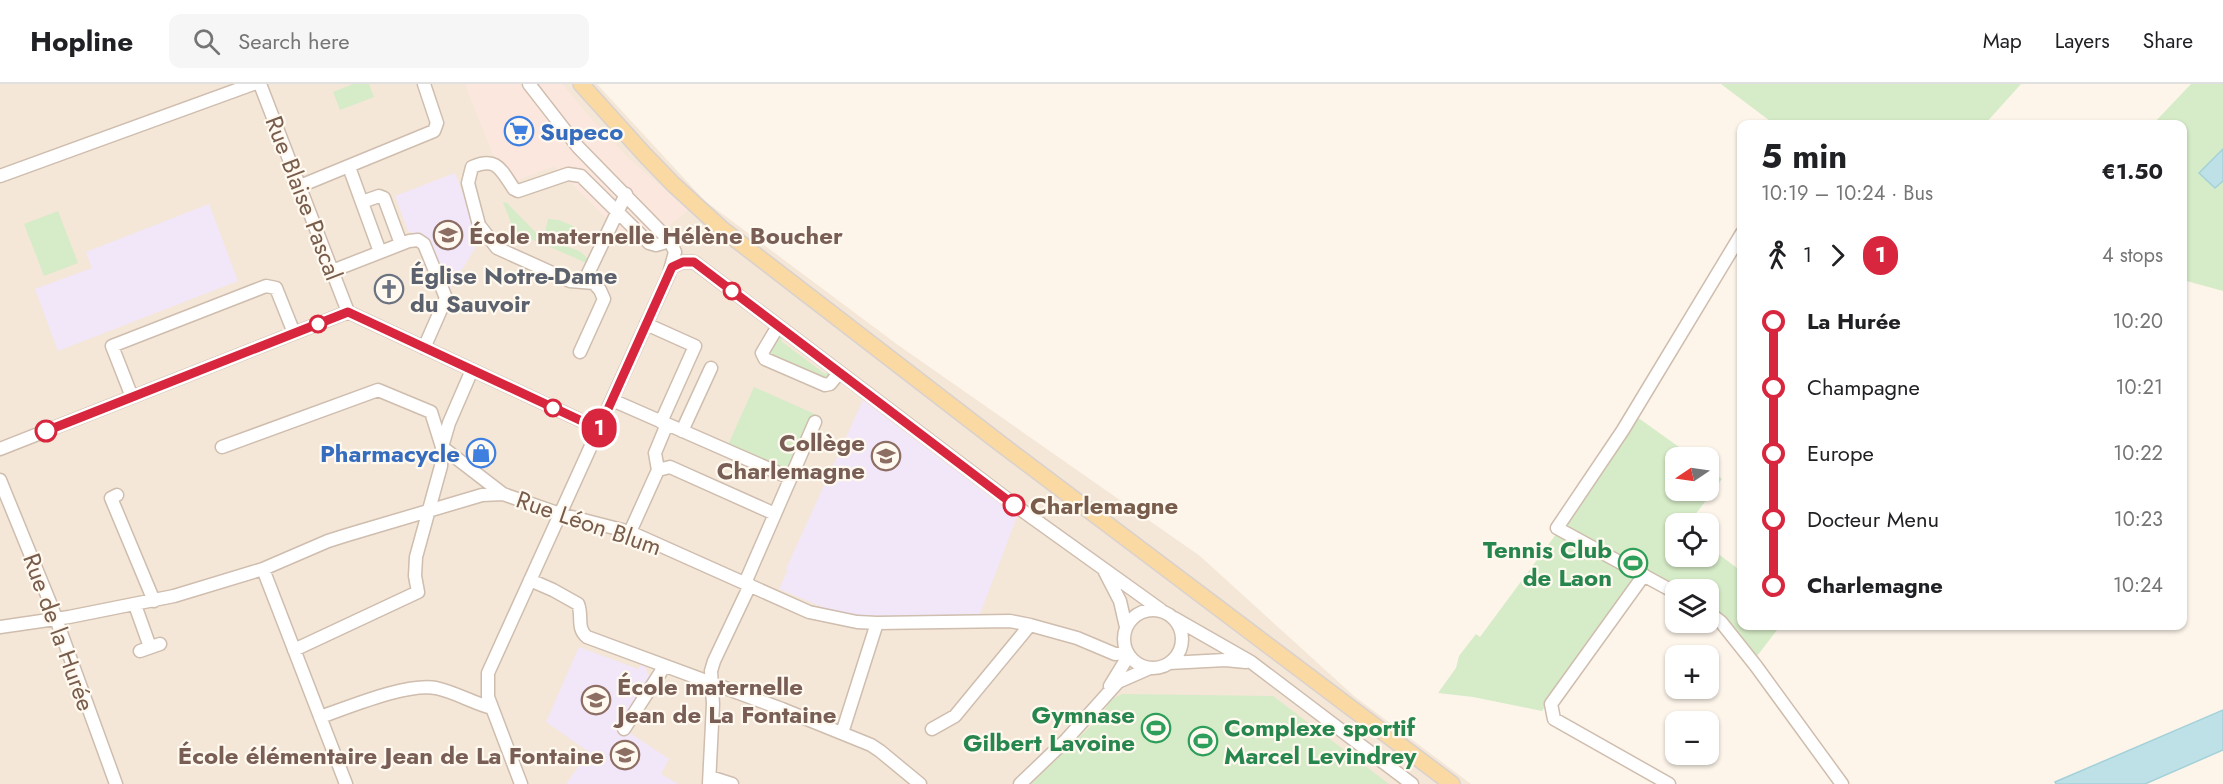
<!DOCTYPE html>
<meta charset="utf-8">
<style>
:root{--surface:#fff;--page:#f6f6f6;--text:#202124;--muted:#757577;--line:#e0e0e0}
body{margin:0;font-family:Jost,sans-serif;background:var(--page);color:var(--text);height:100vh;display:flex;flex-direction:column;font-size:22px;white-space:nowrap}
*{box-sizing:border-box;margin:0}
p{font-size:20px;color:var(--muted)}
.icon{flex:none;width:33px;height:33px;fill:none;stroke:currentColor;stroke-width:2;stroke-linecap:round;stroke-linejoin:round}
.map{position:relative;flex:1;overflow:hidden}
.drawer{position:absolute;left:1737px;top:36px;width:450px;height:510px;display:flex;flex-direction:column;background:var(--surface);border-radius:12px;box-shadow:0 2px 4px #0004}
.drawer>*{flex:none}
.badge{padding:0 12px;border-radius:20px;font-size:21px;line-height:39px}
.needle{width:39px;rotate:257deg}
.controls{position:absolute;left:1665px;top:363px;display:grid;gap:12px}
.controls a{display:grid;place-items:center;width:54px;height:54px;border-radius:12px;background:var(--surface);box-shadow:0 2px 4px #0004;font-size:30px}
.map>.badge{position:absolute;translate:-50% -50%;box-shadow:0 0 0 3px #fff}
.legs{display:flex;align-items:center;gap:9px;height:66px;padding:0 24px;font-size:20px}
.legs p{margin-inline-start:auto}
.overview{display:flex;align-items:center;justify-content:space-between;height:102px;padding:0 24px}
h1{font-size:33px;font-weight:700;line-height:45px}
ul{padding:0 24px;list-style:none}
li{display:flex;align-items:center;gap:21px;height:66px;font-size:22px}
li i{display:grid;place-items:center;width:9px;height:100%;margin:0 8px;background:currentColor}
li i::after{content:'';width:15px;height:15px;margin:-8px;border:4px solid;border-radius:50%;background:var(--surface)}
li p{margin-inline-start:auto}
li:first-child i{background:linear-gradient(#0000 50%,currentColor 0)}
li:last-child i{background:linear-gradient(currentColor 50%,#0000 0)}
header{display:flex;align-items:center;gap:36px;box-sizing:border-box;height:84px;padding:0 30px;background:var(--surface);border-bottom:2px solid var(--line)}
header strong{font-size:28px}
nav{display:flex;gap:33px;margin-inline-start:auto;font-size:21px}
.search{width:420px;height:54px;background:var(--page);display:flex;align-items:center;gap:15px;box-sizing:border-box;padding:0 21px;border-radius:12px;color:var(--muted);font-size:22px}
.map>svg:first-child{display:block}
</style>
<header>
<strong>Hopline</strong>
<div class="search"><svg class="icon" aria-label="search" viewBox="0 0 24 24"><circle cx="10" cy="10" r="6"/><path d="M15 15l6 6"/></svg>Search here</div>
<nav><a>Map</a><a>Layers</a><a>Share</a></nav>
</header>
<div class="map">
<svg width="2223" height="700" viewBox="0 0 2223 700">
<rect width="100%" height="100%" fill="#fdf5ea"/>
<!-- residential -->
<path fill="#f4e7d8" d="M0,0H597L705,117L898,261L1200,472L1354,612L1471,700H0Z"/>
<!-- commercial -->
<path fill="#fce7de" d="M465,0H562L594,38L628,74L689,126L657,151L633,161L554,82L513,98L504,79L493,71Z"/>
<!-- education -->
<path fill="#f2e6f9" d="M455,89L480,156L449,207L429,155L408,147L395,112Z
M209,120L238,197L58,267L35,205L92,184L86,168Z
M863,316L1009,427L1018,430L980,530L860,533L832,527L779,505L788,486L786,485Z
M579,563L638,585L643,579L650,594L624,645L669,675L661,690L678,700H566L589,668L546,638Z"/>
<!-- green -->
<path fill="#d6ebc7" d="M353,0H369L374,13L340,26L333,8Z
M1721,0H2021L1985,40H1774Z
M2191,0H2223V65L2199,89L2215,104L2223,97V207L2183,196L2182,40H2153Z
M503,118L507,119L545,158L542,160L514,147Z
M58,127L78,179L44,192L24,140Z
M548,135L559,136L573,142L577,153L570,156L563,151L560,153L567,158L548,155L545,148Z
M550,159C564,163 583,163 589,178H584L548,162Z
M784,250L781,257L825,290L830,285L832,289L831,296L823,298L773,276L769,266L776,251Z
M754,303L817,331L791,391L727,363Z
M1637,333L1693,373L1676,374V406H1708L1709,385L1722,395L1689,439L1676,440V472H1708L1709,463L1741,487L1742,542H1780L1754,576L1709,525L1708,506H1676L1639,486L1542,627L1473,613L1438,609L1456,584L1459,572L1476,550L1480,553L1554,453Z
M1122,610L1273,612L1389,700H1031L1097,636L1112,615Z"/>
<!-- water -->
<path fill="#bde1e7" stroke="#a4d1d9" stroke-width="1.5" d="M2223,65V97L2215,104L2199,89Z
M2223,626V666L2145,700H2056L2055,698Z"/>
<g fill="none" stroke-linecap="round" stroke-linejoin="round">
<!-- minor casing -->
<g stroke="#cfbdae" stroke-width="15">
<path id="minor" d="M260,0L348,228
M349,83L380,168
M0,92L253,0
M300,102L434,47L437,39L424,0
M362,118L379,112L384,114L401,160
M672,183L683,178H694L1016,422L1161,526
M332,187L409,157L418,156L424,160L446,214L424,264
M584,198L626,110
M646,240L695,262L661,338
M778,242L762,269L765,275L825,301L830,300L839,289
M580,268L604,215L600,206L594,199L570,197L497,164L479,141L468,99L472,83C497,72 501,86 514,105L518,107L568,90L581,92L649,159L656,161L670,157
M132,313L112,262L266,202L276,204L294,249
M612,316L790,394
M682,347L711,284
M222,363L378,306L431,328L442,363L503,410
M0,365L348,228L599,345
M658,386L670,383L775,430L745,499
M0,396L51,521L116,700
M117,411L111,414L154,517
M775,430L815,338
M630,448L658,386L655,369L667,340
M263,485L346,700
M1105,488L1120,517L1126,543
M1644,491L1551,620L1554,635L1669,700
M530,496L553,506L578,520C583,532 576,544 587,553L782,625L871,661L880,667L920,700
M1676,509L1557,444L1623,346L1742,149
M135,521L150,563
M1124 555a29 29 0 1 1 58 0a29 29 0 1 1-58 0Z
M1708,528L1721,538L1756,582L1842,700
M1174,534L1251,578L1412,700
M0,543L69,533L174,512L263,485L328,457L347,451L482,411L503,410L560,430L630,448L809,528L857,538L877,539L1010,537L1030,541L1077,554L1115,570L1127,569
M294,566L418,508L415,492L416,473L441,382L442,363L449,339L472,286
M140,567L160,560
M1169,579L1225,576L1246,578
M1110,602L1129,571
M320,633C350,623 405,599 436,604C455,608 473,619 492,624
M624,645L664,583
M932,645L955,632L1030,541
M842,649L877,539
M710,693L732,700
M521,700L488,613V589L669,190L675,168L670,157L578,63L529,0
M709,700L713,620L711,587L714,577L750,501
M1020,700L1066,656L1118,598L1150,584"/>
</g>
<!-- major casing -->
<g stroke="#d9d1cd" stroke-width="18">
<path id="major" d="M581,0L645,71L673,100L722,145L1001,360L1452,700"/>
</g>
<!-- minor -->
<use href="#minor" stroke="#fff" stroke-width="12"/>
<!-- major -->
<use href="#major" stroke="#fad9a3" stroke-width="15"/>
</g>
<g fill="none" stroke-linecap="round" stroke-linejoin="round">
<!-- line-1 casing -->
<g stroke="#fff" stroke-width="14">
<path id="line-1" d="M46,347L348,228L599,345L672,183L683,178H694L1014,421"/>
</g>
<!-- line-1 -->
<use href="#line-1" stroke="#d7263d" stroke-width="9"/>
</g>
<!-- icons -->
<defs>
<g id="supermarket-ring" transform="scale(1.5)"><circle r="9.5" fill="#fff9f0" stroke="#3f7fe0" stroke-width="1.5"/><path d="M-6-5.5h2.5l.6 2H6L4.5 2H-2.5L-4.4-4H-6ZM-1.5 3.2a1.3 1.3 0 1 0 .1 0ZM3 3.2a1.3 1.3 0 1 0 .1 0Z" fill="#3f7fe0"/></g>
<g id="school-ring" transform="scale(1.5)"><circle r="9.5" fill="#fff9f0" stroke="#8d6e63" stroke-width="1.5"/><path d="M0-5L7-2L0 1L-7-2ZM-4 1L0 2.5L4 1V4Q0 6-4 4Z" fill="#8d6e63"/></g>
<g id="church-ring" transform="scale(1.5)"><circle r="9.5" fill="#fff9f0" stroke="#6b7280" stroke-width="1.5"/><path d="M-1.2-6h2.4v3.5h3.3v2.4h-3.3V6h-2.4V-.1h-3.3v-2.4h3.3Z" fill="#6b7280"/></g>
<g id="shop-ring" transform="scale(1.5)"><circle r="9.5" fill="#fff9f0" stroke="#3f7fe0" stroke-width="1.5"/><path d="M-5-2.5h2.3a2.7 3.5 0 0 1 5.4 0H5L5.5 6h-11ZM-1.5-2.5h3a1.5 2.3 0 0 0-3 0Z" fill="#3f7fe0"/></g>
<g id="stadium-ring" transform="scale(1.5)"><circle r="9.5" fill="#fff9f0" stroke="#2e9e5b" stroke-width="1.5"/><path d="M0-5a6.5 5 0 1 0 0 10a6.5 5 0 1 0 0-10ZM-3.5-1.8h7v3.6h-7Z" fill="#2e9e5b"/></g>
</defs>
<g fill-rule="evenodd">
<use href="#supermarket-ring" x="519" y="47"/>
<use href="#school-ring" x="448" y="151"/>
<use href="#church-ring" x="389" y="205"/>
<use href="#shop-ring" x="481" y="369"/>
<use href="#school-ring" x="886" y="372"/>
<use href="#stadium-ring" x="1633" y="479"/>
<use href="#school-ring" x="596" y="616"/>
<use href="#stadium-ring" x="1156" y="644"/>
<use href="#stadium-ring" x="1203" y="657"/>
<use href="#school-ring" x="625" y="671"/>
</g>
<!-- markers -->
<g fill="#fff" stroke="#d7263d" stroke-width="3">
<circle cx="732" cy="207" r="8"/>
<circle cx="318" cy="240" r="8"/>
<circle cx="553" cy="324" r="8"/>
<circle cx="46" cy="347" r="10"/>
<circle cx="1014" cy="421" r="10"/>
</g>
<g text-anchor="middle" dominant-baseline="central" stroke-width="4.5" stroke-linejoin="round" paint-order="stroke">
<!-- shop labels -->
<g font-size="24" font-weight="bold" fill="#366cbe" stroke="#fff9f0" text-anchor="start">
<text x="540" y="47">Supeco</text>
<text x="460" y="369" text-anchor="end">Pharmacycle</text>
</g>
<!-- street labels -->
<g font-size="24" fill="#785c4c" stroke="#fff9f0">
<text transform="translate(304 114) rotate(69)">Rue Blaise Pascal</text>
<text transform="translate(589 439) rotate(19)">Rue Léon Blum</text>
<text transform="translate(59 548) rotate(70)">Rue de la Hurée</text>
</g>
<!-- education labels -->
<g font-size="24" font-weight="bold" fill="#785e54" stroke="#fff9f0" text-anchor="start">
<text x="469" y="151">École maternelle Hélène Boucher</text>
<text x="865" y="358" text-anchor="end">Collège<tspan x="865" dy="28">Charlemagne</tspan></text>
<text x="617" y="602">École maternelle<tspan x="617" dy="28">Jean de La Fontaine</tspan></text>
<text x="604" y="671" text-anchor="end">École élémentaire Jean de La Fontaine</text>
</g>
<!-- worship labels -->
<g font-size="24" font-weight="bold" fill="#5b616d" stroke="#fff9f0" text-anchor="start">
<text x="410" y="191">Église Notre-Dame<tspan x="410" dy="28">du Sauvoir</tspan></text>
</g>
<!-- stop labels -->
<g font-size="24" font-weight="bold" fill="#785c4c" stroke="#fff9f0" text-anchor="start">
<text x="1030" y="421">Charlemagne</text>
</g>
<!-- leisure labels -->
<g font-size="24" font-weight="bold" fill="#27864d" stroke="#fff9f0" text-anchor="end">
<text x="1612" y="465">Tennis Club<tspan x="1612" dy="28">de Laon</tspan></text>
<text x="1135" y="630">Gymnase<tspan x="1135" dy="28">Gilbert Lavoine</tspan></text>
<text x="1224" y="643" text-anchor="start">Complexe sportif<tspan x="1224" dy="28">Marcel Levindrey</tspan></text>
</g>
</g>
</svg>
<div class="controls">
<a><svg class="needle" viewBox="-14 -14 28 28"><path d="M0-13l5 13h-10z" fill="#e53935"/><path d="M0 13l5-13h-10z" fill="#757577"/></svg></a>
<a><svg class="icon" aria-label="locate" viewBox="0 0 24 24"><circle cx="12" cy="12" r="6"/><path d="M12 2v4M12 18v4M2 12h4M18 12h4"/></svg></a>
<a><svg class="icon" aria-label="layers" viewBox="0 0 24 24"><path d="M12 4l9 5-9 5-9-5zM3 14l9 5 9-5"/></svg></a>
<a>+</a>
<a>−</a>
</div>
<b class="badge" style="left:599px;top:344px;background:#d7263d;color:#fff">1</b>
<section class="drawer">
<div class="overview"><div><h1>5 min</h1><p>10:19 – 10:24 · Bus</p></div><b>€1.50</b></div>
<div class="legs"><svg class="icon" aria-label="walk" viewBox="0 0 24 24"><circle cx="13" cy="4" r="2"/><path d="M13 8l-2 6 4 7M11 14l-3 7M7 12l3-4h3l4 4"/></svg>1<svg class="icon" aria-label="forward" viewBox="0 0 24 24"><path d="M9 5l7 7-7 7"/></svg><b class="badge" style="background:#d7263d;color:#fff">1</b><p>4 stops</p></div>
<ul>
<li><i style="color:#d7263d"></i><b>La Hurée</b><p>10:20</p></li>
<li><i style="color:#d7263d"></i><span>Champagne</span><p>10:21</p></li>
<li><i style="color:#d7263d"></i><span>Europe</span><p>10:22</p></li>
<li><i style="color:#d7263d"></i><span>Docteur Menu</span><p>10:23</p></li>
<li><i style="color:#d7263d"></i><b>Charlemagne</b><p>10:24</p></li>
</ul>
</section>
</div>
